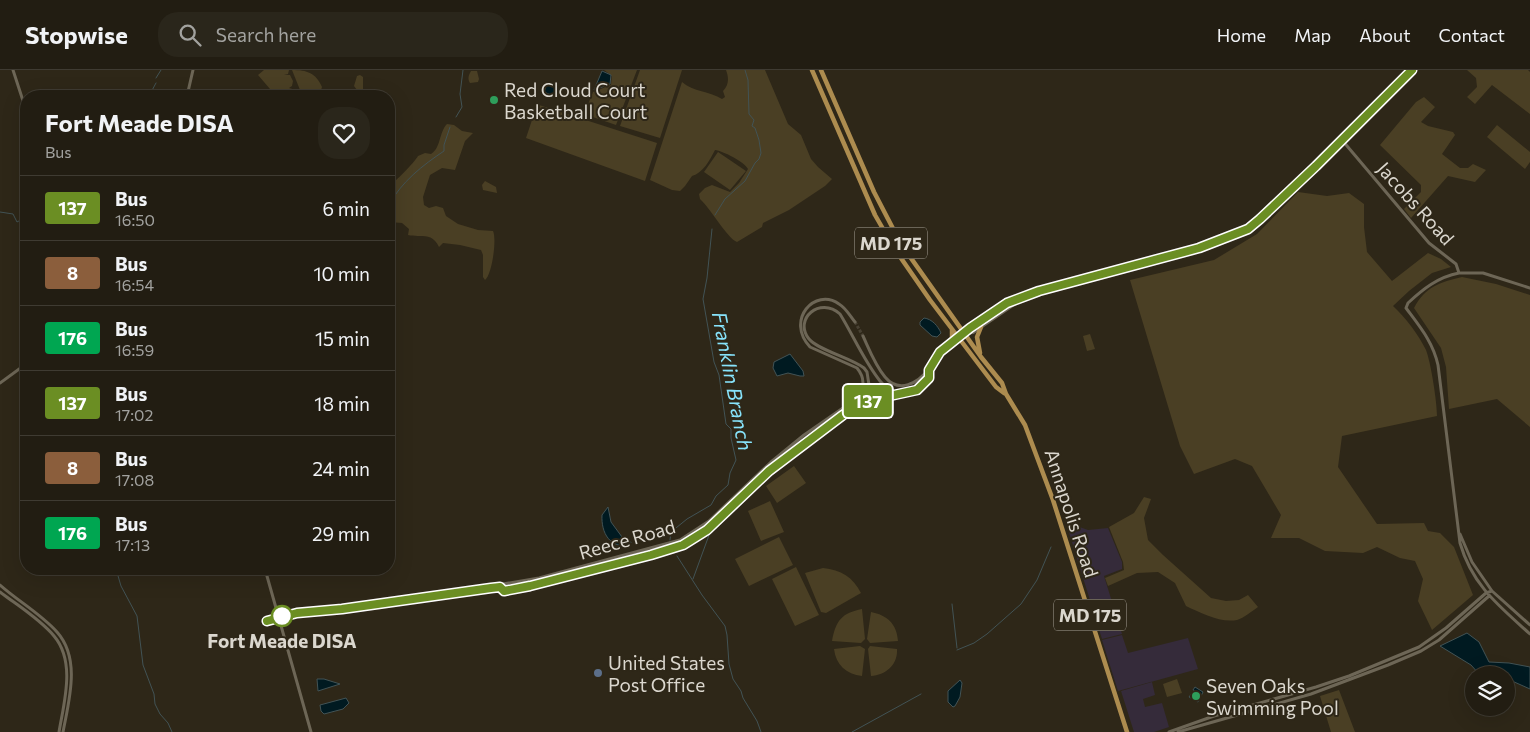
<!DOCTYPE html>
<style>
:root{--surface:#221d12;--page:#2a261b;--text:#f1f3f6;--muted:#a2a29f;--line:#3f3b32}
body{margin:0;font-family:Commissioner,sans-serif;background:var(--page);color:var(--text);height:100vh;display:flex;flex-direction:column;font-size:19px;white-space:nowrap}
*{box-sizing:border-box;margin:0}
p{font-size:16px;color:var(--muted)}
.icon{flex:none;width:28px;height:28px;fill:none;stroke:currentColor;stroke-width:2;stroke-linecap:round;stroke-linejoin:round}
.map{position:relative;flex:1;overflow:hidden}
.details{position:absolute;left:20px;top:20px;width:375px;height:485px;display:flex;flex-direction:column;background:var(--surface);border-radius:20px;box-shadow:0 5px 20px #0002,0 0 0 1px var(--line)}
.details>*{flex:none}
.badge{padding:0 10px;border-radius:4px;font-size:18px;line-height:32px}
.controls{position:absolute;left:1465px;top:596px;display:grid;gap:10px}
.controls a{display:grid;place-items:center;width:50px;height:50px;border-radius:50%;background:var(--surface);box-shadow:0 5px 20px #0002,0 0 0 1px var(--line);font-size:25px}
.map>.badge{position:absolute;translate:-50% -50%;box-shadow:0 0 0 2px #fff}
.round{display:grid;place-items:center;flex:none;width:52px;height:52px;border-radius:20px;background:var(--page)}
.summary{display:flex;align-items:center;justify-content:space-between;height:85px;padding:0 25px}
h1{font-size:24px;font-weight:700;line-height:38px}
ul{padding:0;list-style:none}
li{display:flex;align-items:center;gap:15px;height:65px;padding:0 25px;border-top:1px solid var(--line)}
li div{flex:1}
li b{display:block;font-size:19px}
li em{font-style:normal}
li .badge{min-width:55px;font-weight:700;text-align:center}
header{display:flex;align-items:center;gap:30px;box-sizing:border-box;height:70px;padding:0 25px;background:var(--surface);border-bottom:1px solid var(--line)}
header strong{font-size:24px}
nav{display:flex;gap:28px;margin-inline-start:auto;font-size:18px}
.search{width:350px;height:45px;background:var(--page);display:flex;align-items:center;gap:12px;box-sizing:border-box;padding:0 18px;border-radius:20px;color:var(--muted);font-size:19px}
.map>svg:first-child{display:block}
</style>
<header>
<strong>Stopwise</strong>
<div class="search"><svg class="icon" aria-label="search" viewBox="0 0 24 24"><circle cx="10" cy="10" r="6"/><path d="M15 15l6 6"/></svg>Search here</div>
<nav><a>Home</a><a>Map</a><a>About</a><a>Contact</a></nav>
</header>
<div class="map">
<svg width="1530" height="662" viewBox="0 0 1530 662">
<rect width="100%" height="100%" fill="#2e2718"/>
<!-- commercial -->
<path fill="#352b3a" d="M1074,455L1088,460L1108,458L1122,492V499L1104,506L1122,564L1102,569L1067,456Z
M1122,565L1128,583L1188,568L1198,599L1118,621L1102,570Z
M1152,612L1155,625L1143,629L1145,637L1162,633L1169,657L1154,662H1134L1121,621Z"/>
<!-- green -->
<path fill="#4a3f24" d="M264,0H289L288,4L284,5H290L293,11L292,16L289,18L299,21L300,20L292,0C307,0 316,3 322,17L321,20L317,22V26H276L258,5Z
M604,0H637L616,55L584,44L593,22L611,15L612,6Z
M640,0H682L660,68L620,56Z
M726,0H765L788,54L801,65L811,89L818,97L832,109L825,116L789,140L763,153L762,157L737,172C728,169 710,138 700,129L699,124L705,118L712,115L730,122L739,113L748,99C745,92 723,81 715,80C710,90 703,103 692,106L685,116L680,121L672,120L650,110L682,12C693,22 710,21 722,29L725,27L723,21C729,15 729,8 726,0Z
M1467,0H1528L1530,2V44L1492,15L1475,34L1467,27L1477,17L1476,8Z
M471,1H477L479,9L478,12L470,13C467,8 469,5 471,1Z
M360,5L363,7V19L357,20L354,16L357,6Z
M1424,27L1435,37L1421,52L1428,56L1453,62L1455,65L1442,84L1460,98H1468L1473,94L1486,100L1475,112L1448,106L1411,148L1404,139L1421,122V115L1380,75L1416,32Z
M539,35L657,73L645,111L526,68L535,41Z
M447,54L454,55L462,61L473,63L465,71L455,100L442,98L430,105L423,127L424,135L429,138L436,136L443,138L446,146L458,154L478,160L493,161C497,169 492,205 485,210L483,207V185L481,180L460,175L443,173L439,177C432,161 420,168 408,165L409,159L402,153L389,152V116C396,111 414,93 418,86L425,83L431,84C441,78 439,62 447,54Z
M1497,55L1530,82V92L1525,99L1487,67Z
M718,82L746,101L730,120L704,102Z
M485,111L496,117L497,123L483,120L482,115Z
M1298,122L1327,126L1349,123L1364,134V157L1367,182L1392,211L1428,183L1441,189L1451,197L1432,203L1409,221L1393,236C1406,248 1418,264 1426,280C1431,293 1437,332 1437,346L1342,366L1338,397L1377,454L1424,453L1428,461L1440,463L1454,477L1473,525L1432,560L1418,531L1423,509L1415,491L1400,488L1377,477L1363,483L1325,481L1299,468H1271L1281,445L1252,396L1235,389L1194,404L1180,376L1130,210L1214,190L1257,164Z
M1462,207L1496,214L1530,225V357L1497,329L1449,339L1446,297L1441,278L1414,238C1425,217 1440,212 1462,207Z
M1090,264L1095,279L1087,281L1083,266Z
M794,396L806,413L777,433L766,416Z
M1144,427L1151,429L1144,448L1148,470L1163,485L1211,528L1226,531L1239,530L1248,525L1258,537C1252,541 1244,548 1237,550C1220,553 1201,543 1186,536L1175,513L1158,502L1137,503L1108,516L1105,508L1124,500L1123,492L1109,457L1134,443Z
M770,431L784,462L761,471L748,441Z
M779,467L793,495L749,516L735,489Z
M796,497L819,545L795,556L772,509Z
M823,498C841,500 853,507 861,523L826,543L821,542L805,503Z
M862,539L865,569L861,573L832,571C836,550 842,543 862,539Z
M871,542C887,545 897,554 898,571L870,573L867,569Z
M860,576L865,579L862,606C846,604 836,595 834,579Z
M870,576L897,579C898,595 886,605 871,606L868,579Z
M1177,609L1182,623L1167,627L1163,614Z
M1339,620L1355,662H1331L1320,626Z"/>
<!-- water -->
<path fill="#001a21" stroke="#425355" d="M602,1L611,5L610,14L594,20Z
M547,13L558,17L556,27L544,22Z
M924,248C932,249 938,256 941,263L937,267L932,266L920,255V252Z
M790,284L803,301L804,306H800L788,303L777,306L773,298L774,292Z
M608,437L611,452L622,467L631,472L630,475C610,479 601,463 602,445Z
M1467,563L1479,572L1489,592L1509,593L1530,597V619L1512,611H1506V605H1480L1471,595L1440,576Z
M317,609H324L340,614L318,621Z
M960,610L962,613L960,627L955,636L953,637L948,632V621Z
M1195,617L1203,622L1198,632L1189,627L1192,623L1195,624L1196,622L1193,620Z
M346,628L349,633L343,639L324,644L321,641L320,635Z"/>
<g fill="none" stroke-linecap="round" stroke-linejoin="round">
<!-- stream -->
<path stroke="#425355" stroke-width="1" d="M156,8L161,0
M149,26L156,13
M456,47L462,37L460,24L463,0
M389,135C401,112 423,95 444,81V75L450,57
M0,142L13,144L17,152L26,147
M715,145L725,129L745,111L755,93L759,89L761,83L759,70L755,58L752,56L754,50L749,44L748,10L745,0
M670,470L671,462L687,449L711,435L716,426L728,415L730,403L736,390L731,368V359L726,354L719,305L714,292L703,229L707,208L712,159
M677,486L702,525L725,556L727,565L729,594L733,609L741,621L743,628L757,651L761,662
M116,499L121,516L137,546L143,595L154,624L155,634L160,644L168,653L172,662
M693,509L712,457
M952,534L957,578
M957,580L974,573L987,564L1021,534L1037,510L1051,477
M852,662L921,624"/>
<!-- tertiary-tunnel -->
<path stroke="#484133" stroke-width="3" stroke-dasharray="3 1.5" stroke-linecap="butt" d="M855,252L863,266"/>
<!-- tertiary -->
<path stroke="#6d6656" stroke-width="3" d="M13,0L26,40
M187,26L193,0
M1342,70L1429,173L1456,194L1459,203H1483L1530,218
M1459,203C1438,207 1423,219 1408,233L1406,238C1420,257 1433,272 1438,295L1460,473C1472,515 1499,536 1530,564
M863,266C869,279 875,295 885,307C899,324 918,313 929,299C933,294 935,287 940,282C946,277 953,273 959,269
M0,313L26,294
M863,332L900,323
M1460,464L1472,492L1492,521L1530,555
M265,499L311,662
M0,515C18,531 41,544 57,562C81,589 69,630 63,662
M500,517L504,521L530,516L665,481L683,475L707,460L752,417L785,388L819,361L862,333L869,322V315L867,302L864,298C851,288 818,280 809,269C793,249 820,226 840,244C853,265 864,291 880,311C894,329 916,325 929,308V300
M0,522C17,535 40,549 54,566C76,592 64,632 59,662
M267,551L297,543L342,539L500,517L503,514L539,508L680,470L709,451L771,392L804,365L856,329C864,318 866,309 857,298L810,277C785,250 815,217 839,234C846,238 850,246 855,252
M1169,662L1214,646L1316,617L1349,606L1419,577L1446,558L1486,523L1492,521
M1178,662L1311,624L1388,595L1421,581L1439,570L1489,526"/>
<!-- secondary -->
<path stroke="#6d6656" stroke-width="4" d="M965,263L973,262L1017,232L1019,228
M959,269C982,245 1008,231 1039,221L1199,178L1248,159L1260,149L1316,96L1412,0"/>
<!-- primary -->
<path stroke="#ad8c4f" stroke-width="4.5" d="M812,0L875,145L894,178L930,230L996,317L1004,323
M821,0L874,122L901,174L981,287L1002,313L1006,324L1025,355L1053,430L1127,662
M952,274V260
M980,283L977,267L981,257"/>
</g>
<g fill="none" stroke-linecap="round" stroke-linejoin="round">
<!-- line casing -->
<g stroke="#fff" stroke-width="11">
<path id="line" d="M267,551L297,543L342,539L491,518L500,517L504,521L530,516L651,485L683,475L707,460L769,401L843,345L862,332L917,320L929,308V300L940,282L970,258L1007,233L1039,221L1199,178L1248,159L1260,149L1316,96L1412,0"/>
</g>
<!-- line -->
<use href="#line" stroke="#6b8e23" stroke-width="8"/>
</g>
<!-- markers -->
<g fill="#2e9e5b" stroke="#2e2718" stroke-width="2">
<circle cx="494" cy="30" r="5"/>
<circle cx="1196" cy="626" r="5"/>
</g>
<circle fill="#fff" stroke="#6b8e23" stroke-width="2.5" cx="282" cy="546" r="10"/>
<circle fill="#5c6f8a" stroke="#2e2718" stroke-width="2" cx="598" cy="603" r="5"/>
<g text-anchor="middle" dominant-baseline="central" stroke-width="4" stroke-linejoin="round" paint-order="stroke">
<!-- shield labels -->
<g fill="#2e2718" stroke="#a7a297" stroke-width="1">
<rect x="855" y="157.5" width="72" height="31" rx="4"/>
<rect x="1054" y="529.5" width="72" height="31" rx="4"/>
</g>
<g font-size="18" font-weight="bold" fill="#dbd7ce">
<text x="891" y="173">MD 175</text>
<text x="1090" y="545">MD 175</text>
</g>
<!-- poi labels -->
<g font-size="19" fill="#dbd7ce" stroke="#2e2718" text-anchor="start">
<text x="504" y="19">Red Cloud Court<tspan x="504" dy="22">Basketball Court</tspan></text>
<text x="608" y="592">United States<tspan x="608" dy="22">Post Office</tspan></text>
<text x="1206" y="615">Seven Oaks<tspan x="1206" dy="22">Swimming Pool</tspan></text>
</g>
<!-- street labels -->
<g font-size="19" fill="#dbd7ce" stroke="#2e2718">
<text transform="translate(1416 133) rotate(48)">Jacobs Road</text>
<text transform="translate(1072 443) rotate(72)">Annapolis Road</text>
<text transform="translate(627 469) rotate(-16)">Reece Road</text>
</g>
<!-- stop labels -->
<g font-size="19" font-weight="bold" fill="#dbd7ce" stroke="#2e2718">
<text x="282" y="570">Fort Meade DISA</text>
</g>
<!-- water labels -->
<g font-size="20" font-style="italic" fill="#87e3fb" stroke="#2e2718">
<text transform="translate(733 311) rotate(79)">Franklin Branch</text>
</g>
</g>
</svg>
<div class="controls">
<a><svg class="icon" aria-label="layers" viewBox="0 0 24 24"><path d="M12 4l9 5-9 5-9-5zM3 14l9 5 9-5"/></svg></a>
</div>
<b class="badge" style="left:868px;top:331px;background:#6b8e23;color:#fff">137</b>
<section class="details">
<div class="summary"><div><h1>Fort Meade DISA</h1><p>Bus</p></div><a class="round"><svg class="icon" aria-label="heart" viewBox="0 0 24 24"><path d="M12 20l-8-8c-3-5 5-10 8-4 3-6 11-1 8 4z"/></svg></a></div>
<ul>
<li><span class="badge" style="background:#6b8e23;color:#fff">137</span><div><b>Bus</b><p>16:50</p></div><em>6 min</em></li>
<li><span class="badge" style="background:#8b5e3c;color:#fff">8</span><div><b>Bus</b><p>16:54</p></div><em>10 min</em></li>
<li><span class="badge" style="background:#00a651;color:#fff">176</span><div><b>Bus</b><p>16:59</p></div><em>15 min</em></li>
<li><span class="badge" style="background:#6b8e23;color:#fff">137</span><div><b>Bus</b><p>17:02</p></div><em>18 min</em></li>
<li><span class="badge" style="background:#8b5e3c;color:#fff">8</span><div><b>Bus</b><p>17:08</p></div><em>24 min</em></li>
<li><span class="badge" style="background:#00a651;color:#fff">176</span><div><b>Bus</b><p>17:13</p></div><em>29 min</em></li>
</ul>
</section>
</div>
